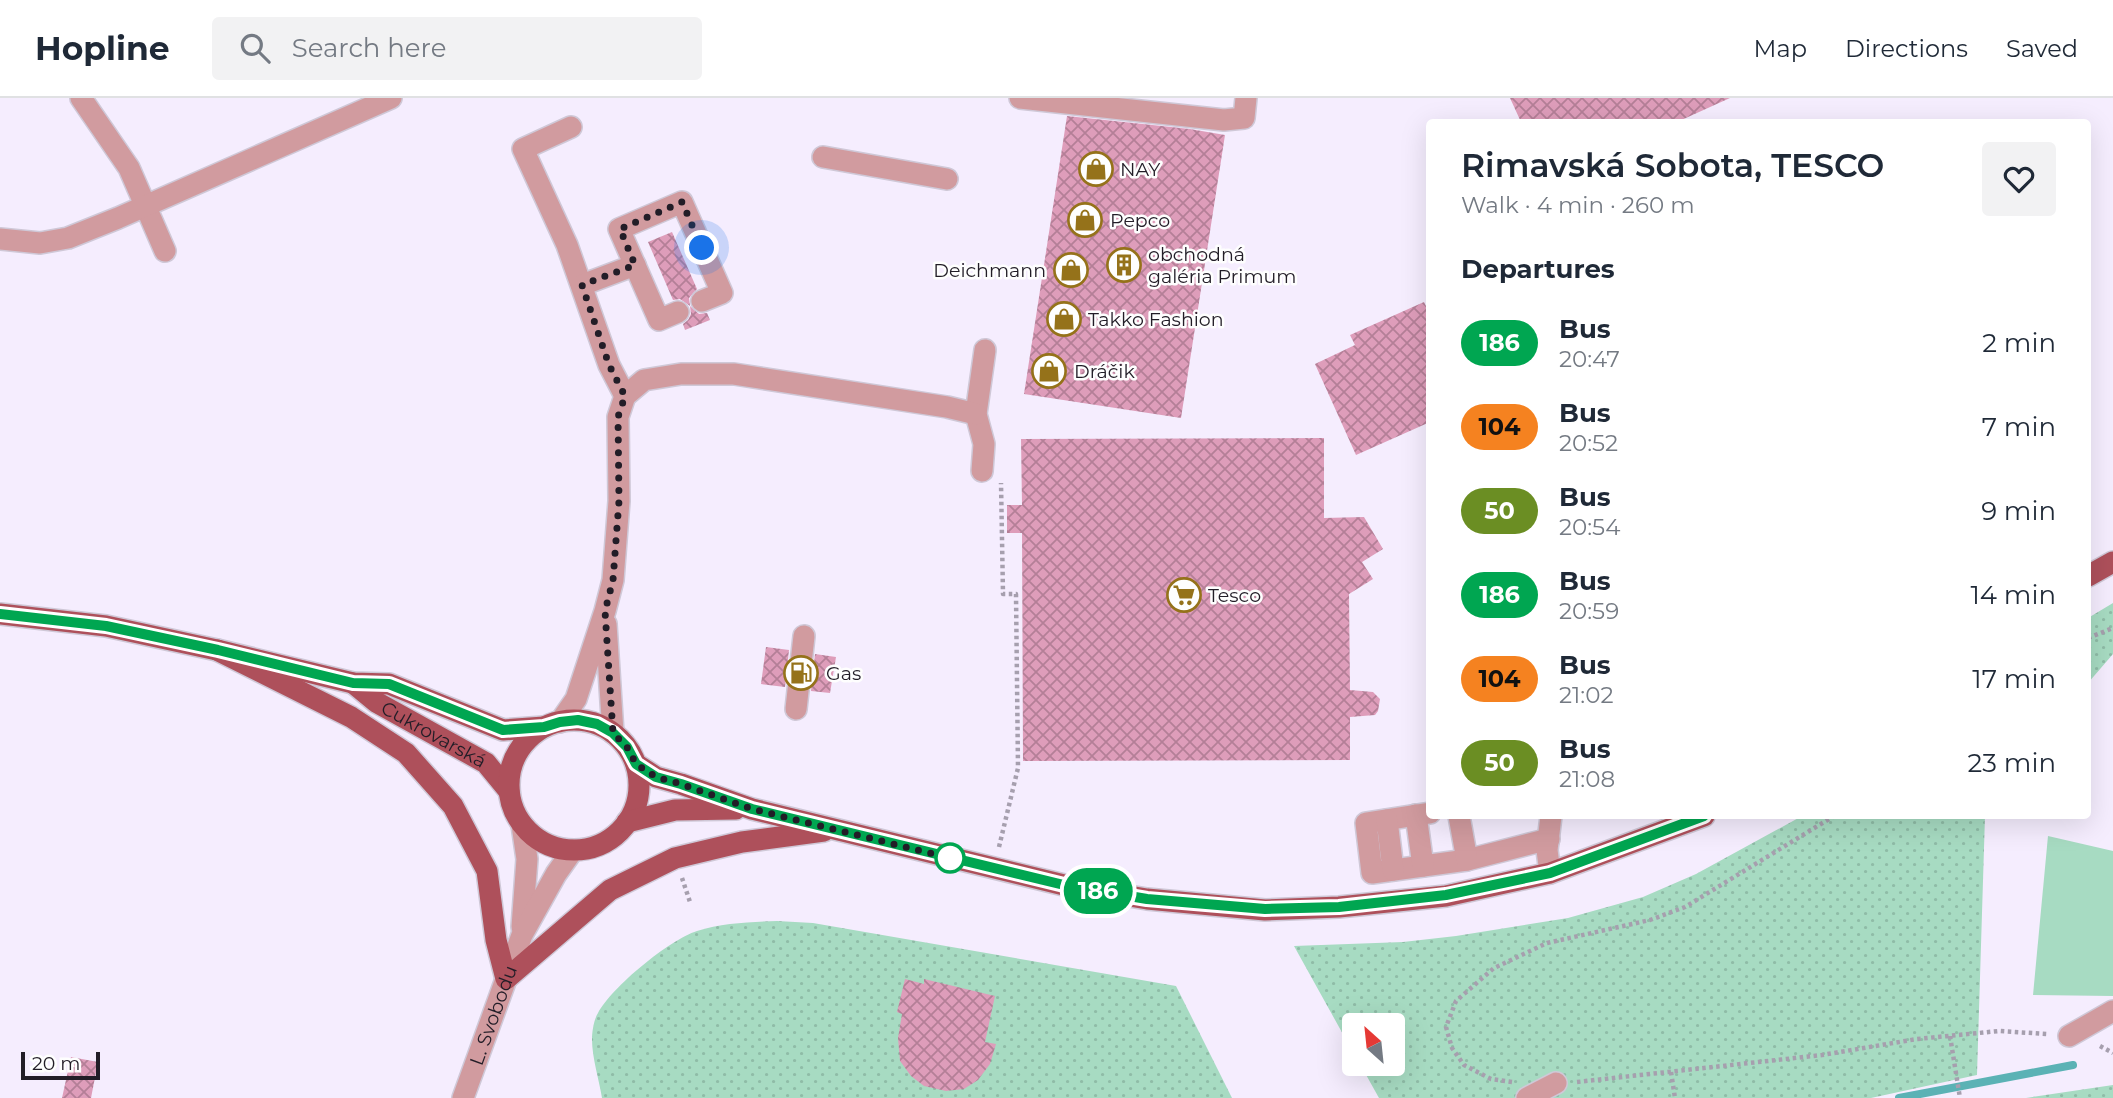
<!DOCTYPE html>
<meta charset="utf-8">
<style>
:root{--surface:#fff;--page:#f2f2f3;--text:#1f2937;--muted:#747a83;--line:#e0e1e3}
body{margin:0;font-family:Montserrat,sans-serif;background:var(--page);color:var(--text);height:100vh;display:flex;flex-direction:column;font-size:26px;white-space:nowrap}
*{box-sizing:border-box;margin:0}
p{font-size:23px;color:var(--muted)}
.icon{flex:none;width:38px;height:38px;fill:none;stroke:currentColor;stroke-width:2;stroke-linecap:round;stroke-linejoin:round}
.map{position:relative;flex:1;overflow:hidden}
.drawer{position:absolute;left:1426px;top:21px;width:665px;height:700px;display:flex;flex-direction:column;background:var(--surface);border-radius:7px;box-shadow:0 7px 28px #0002}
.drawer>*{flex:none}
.badge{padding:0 14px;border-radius:23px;font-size:24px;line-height:46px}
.needle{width:46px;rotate:333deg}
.controls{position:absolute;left:1342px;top:915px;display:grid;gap:14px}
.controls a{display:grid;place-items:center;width:63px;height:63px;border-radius:7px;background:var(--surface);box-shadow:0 7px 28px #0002;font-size:35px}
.scale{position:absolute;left:21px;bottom:18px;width:79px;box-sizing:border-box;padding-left:7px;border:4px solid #221d27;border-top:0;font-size:19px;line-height:24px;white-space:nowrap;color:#221d27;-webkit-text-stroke:5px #fefefe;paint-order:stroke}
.you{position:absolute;width:35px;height:35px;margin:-18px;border:5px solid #fff;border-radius:50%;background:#1a73e8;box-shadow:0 0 0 10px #1a73e833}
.map>.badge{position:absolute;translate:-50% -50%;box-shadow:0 0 0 4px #fff}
h2{padding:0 35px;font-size:26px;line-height:63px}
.round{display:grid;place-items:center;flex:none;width:74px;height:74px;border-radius:7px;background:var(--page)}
.headline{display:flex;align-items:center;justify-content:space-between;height:119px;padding:0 35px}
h1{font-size:33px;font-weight:600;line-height:52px}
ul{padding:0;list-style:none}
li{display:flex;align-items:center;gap:21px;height:84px;padding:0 35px}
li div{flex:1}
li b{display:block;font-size:26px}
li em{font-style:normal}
li .badge{min-width:77px;font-weight:700;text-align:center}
header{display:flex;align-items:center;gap:42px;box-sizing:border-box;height:98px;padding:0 35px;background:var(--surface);border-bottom:2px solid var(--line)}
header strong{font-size:33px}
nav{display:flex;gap:38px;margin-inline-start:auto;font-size:24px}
.search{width:490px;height:63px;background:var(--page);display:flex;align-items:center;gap:18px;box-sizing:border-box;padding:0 24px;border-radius:7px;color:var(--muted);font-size:26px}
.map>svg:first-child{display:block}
</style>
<header>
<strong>Hopline</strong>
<div class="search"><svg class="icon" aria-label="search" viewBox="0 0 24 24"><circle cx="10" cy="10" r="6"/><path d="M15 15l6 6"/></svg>Search here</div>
<nav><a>Map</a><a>Directions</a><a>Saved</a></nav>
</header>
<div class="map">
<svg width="2113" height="1000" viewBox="0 0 2113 1000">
<defs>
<pattern id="green-dots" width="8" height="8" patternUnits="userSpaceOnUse" patternTransform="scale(1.75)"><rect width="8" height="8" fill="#a7dbc2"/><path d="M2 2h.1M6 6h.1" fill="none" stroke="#8fbca7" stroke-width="1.8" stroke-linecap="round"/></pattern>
<pattern id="building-cross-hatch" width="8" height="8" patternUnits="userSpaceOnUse" patternTransform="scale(1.75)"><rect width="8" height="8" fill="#de9dba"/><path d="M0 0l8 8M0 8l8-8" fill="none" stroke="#b47f97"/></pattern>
</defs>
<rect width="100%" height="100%" fill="#f5edfe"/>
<!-- green -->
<path fill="url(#green-dots)" d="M2113,505V556L2088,585V520Z
M1802,718H1985L1977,977L1871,1000H1379L1360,966H1393V928H1354V956L1294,848L1403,844L1456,838L1568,820L1643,799L1696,776Z
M777,823L813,825L1176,888L1232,1000H602C599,981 592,960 592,941C592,934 594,921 598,915C612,889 669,842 697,833C722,825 751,824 777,823Z
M2113,987V1000H2026Z"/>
<!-- pitch -->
<path fill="#a7dbc2" d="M2048,738L2113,753V898L2033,897Z"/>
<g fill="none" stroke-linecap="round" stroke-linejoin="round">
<!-- stream -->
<path stroke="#5bb2b5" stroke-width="8" d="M1899,1000L2073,967"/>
</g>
<!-- building -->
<path fill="url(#building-cross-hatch)" d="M1510,0H1730L1677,24H1521Z
M1067,18L1190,31L1225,37L1181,320L1024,296Z
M672,134L697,191L689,200L690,208L699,216L707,215L710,222L685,232L683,226L688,222L691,216L690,208L680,201L673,202L648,144Z
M1424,204L1430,216V324L1356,357L1315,266L1355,247L1350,237Z
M1324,340V420L1364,419L1383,451L1362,464L1373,481L1349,496L1350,592L1373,594L1380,601L1378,613L1375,617L1350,619V662L1023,663L1022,435H1007V407H1022L1021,341Z
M766,549L789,552L785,589L761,586Z
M815,556L836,559L830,595L811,593Z
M905,881L924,886V881L995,898L985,944L996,946L990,966L978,982L964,991L946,993L924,988L911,978L900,963L898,940L902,916L897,914Z
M71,959L98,964L91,1000H62Z"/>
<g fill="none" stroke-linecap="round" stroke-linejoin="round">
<!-- minor casing -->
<g stroke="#cfc8d7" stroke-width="24">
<g id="minor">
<path d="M81,0L129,70L165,153"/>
<path d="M1020,0L1224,22L1244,20L1246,0"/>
<path d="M571,29L523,51L567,147L609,267L625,298"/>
<path d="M823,59L947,81"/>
<path d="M0,141L40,145L68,140L118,120L391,0"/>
<path d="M582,187L635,167"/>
<path d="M678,214L659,222L619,131L682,104L722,195L702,203"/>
<path d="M982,373L984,346L976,316L985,252"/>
<path d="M606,526L613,635"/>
<path d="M796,611L804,538"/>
<path d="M560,624L576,601L605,513L613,482L619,403L618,319L625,298L644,282L681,276H734L947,309L976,316"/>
<path d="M1430,715L1366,725L1372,775L1467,762L1549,741"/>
<path d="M1416,717L1423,768"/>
<path d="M1459,718L1467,762"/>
<path d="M1387,722L1393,772"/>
<path d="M522,727L527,761L522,829"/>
<path d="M1550,775L1547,752L1551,718"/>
<path d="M2069,938L2113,913"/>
<path id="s1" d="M463,1000L522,837L556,776L573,752"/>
<path d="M1527,1000L1556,985"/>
</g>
</g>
<!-- major casing -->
<g stroke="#cfc8d7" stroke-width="24">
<g id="major">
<path d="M2088,478L2113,464"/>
<path d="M0,516L106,528L217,552L353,585L389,586L503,632L544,629"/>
<path d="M217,552L351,619L406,655L453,708L487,773L496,842L506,881L610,792L675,760L742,744L824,733"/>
<path id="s2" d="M353,585L376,604L486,665L509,693"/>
<circle cx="574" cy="687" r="65"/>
<path d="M636,666L656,679L681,686L752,711L1064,787L1147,801L1265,812L1339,809L1446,798L1550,775L1704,718"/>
<path d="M627,724L675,712L736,711"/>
</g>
</g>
<!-- path -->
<path stroke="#a69fae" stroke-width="4.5" stroke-dasharray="3.5 3.5" stroke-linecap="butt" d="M2088,540L2113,530
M999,749L1018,670L1016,496H1003L1001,385
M682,780L690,804
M1950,938L1960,1000
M2100,948L2113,955
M1671,974L1675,1000
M1512,984L1491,981L1464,967L1452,950L1446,929L1456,903L1494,870L1547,845L1650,822L1685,809L1834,718
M1577,984L1822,957L1917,941L1999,933L2047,936"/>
<!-- minor -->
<use href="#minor" stroke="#d19b9f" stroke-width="21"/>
<!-- major -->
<use href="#major" stroke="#ae505b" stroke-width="21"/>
</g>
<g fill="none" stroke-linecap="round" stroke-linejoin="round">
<!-- line casing -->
<g stroke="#fff" stroke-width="16">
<path id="line" d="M0,516L106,528L218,552L353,585L389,586L503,632L544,629L560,624L578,622L597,626L613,635L627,649L636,666L656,679L681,686L752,711L1064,787L1147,801L1265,811L1339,809L1446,797L1550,775L1704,718"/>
</g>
<!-- line -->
<use href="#line" stroke="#00a651" stroke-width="10"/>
<!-- walk -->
<path stroke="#221d27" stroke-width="7" stroke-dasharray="0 12.6" d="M702,150L682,104L620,131L635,167L582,187L609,267L625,298L618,319L619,403L613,482L605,513L613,635L627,649L636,666L656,679L681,686L752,711L950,760"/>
</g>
<!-- icons -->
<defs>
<g id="shop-ring" transform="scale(1.75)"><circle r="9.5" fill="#fefefe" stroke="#95721a" stroke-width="1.5"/><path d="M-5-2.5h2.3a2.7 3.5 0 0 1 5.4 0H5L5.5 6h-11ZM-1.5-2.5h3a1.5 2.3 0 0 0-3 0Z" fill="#95721a"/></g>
<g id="building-ring" transform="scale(1.75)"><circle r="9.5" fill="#fefefe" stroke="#95721a" stroke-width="1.5"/><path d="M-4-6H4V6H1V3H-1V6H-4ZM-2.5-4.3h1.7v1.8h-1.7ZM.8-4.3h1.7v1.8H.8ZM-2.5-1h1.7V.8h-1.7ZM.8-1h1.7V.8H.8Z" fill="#95721a"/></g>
<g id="supermarket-ring" transform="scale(1.75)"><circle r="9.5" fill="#fefefe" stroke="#95721a" stroke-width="1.5"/><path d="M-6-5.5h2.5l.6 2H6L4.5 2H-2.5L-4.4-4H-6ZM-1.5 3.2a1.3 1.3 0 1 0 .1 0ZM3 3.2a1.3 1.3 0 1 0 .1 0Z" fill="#95721a"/></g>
<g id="fuel-ring" transform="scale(1.75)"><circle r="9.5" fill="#fefefe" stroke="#95721a" stroke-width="1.5"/><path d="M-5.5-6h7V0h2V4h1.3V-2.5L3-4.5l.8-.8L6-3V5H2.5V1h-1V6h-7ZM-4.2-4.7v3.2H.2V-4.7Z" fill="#95721a"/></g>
</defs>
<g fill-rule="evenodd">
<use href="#shop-ring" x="1096" y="71"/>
<use href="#shop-ring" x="1085" y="122"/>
<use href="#building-ring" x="1124" y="167"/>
<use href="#shop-ring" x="1071" y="172"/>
<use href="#shop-ring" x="1064" y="221"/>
<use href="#shop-ring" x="1049" y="273"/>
<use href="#supermarket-ring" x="1184" y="497"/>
<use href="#fuel-ring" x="801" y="575"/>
</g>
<!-- markers -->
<circle fill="#fff" stroke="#00a651" stroke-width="3.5" cx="950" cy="760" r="14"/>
<g text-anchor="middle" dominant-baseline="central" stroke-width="5" stroke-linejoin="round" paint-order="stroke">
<!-- poi labels -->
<g font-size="19" fill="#221d27" stroke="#fefefe" text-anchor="start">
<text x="1120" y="71">NAY</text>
<text x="1110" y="122">Pepco</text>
<text x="1148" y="156">obchodná<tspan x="1148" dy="22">galéria Primum</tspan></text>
<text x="1046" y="172" text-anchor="end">Deichmann</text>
<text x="1088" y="221">Takko Fashion</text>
<text x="1074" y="273">Dráčik</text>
<text x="1208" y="497">Tesco</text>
<text x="826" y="575">Gas</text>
</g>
<!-- street labels -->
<g font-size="19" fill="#221d27" stroke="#fefefe">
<text stroke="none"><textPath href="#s2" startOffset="96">Cukrovarská</textPath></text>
<text stroke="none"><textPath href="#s1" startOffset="88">L. Svobodu</textPath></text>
</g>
</g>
</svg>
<div class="controls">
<a><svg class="needle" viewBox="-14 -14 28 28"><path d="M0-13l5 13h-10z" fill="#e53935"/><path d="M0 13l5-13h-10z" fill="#747a83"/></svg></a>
</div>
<div class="scale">20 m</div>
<div class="you" style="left:702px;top:150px"></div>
<b class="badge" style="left:1098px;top:793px;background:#00a651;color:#fff">186</b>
<section class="drawer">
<div class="headline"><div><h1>Rimavská Sobota, TESCO</h1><p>Walk · 4 min · 260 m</p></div><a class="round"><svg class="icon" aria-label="heart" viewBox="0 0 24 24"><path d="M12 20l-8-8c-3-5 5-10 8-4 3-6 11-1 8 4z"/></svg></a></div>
<h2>Departures</h2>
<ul>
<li><span class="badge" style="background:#00a651;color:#fff">186</span><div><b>Bus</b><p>20:47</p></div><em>2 min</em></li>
<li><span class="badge" style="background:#f58220;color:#111">104</span><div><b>Bus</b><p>20:52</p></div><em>7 min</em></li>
<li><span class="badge" style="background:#6b8e23;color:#fff">50</span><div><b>Bus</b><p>20:54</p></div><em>9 min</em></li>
<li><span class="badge" style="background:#00a651;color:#fff">186</span><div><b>Bus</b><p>20:59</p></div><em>14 min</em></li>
<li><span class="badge" style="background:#f58220;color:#111">104</span><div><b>Bus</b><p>21:02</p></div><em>17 min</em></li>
<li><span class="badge" style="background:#6b8e23;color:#fff">50</span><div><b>Bus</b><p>21:08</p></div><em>23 min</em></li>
</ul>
</section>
</div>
